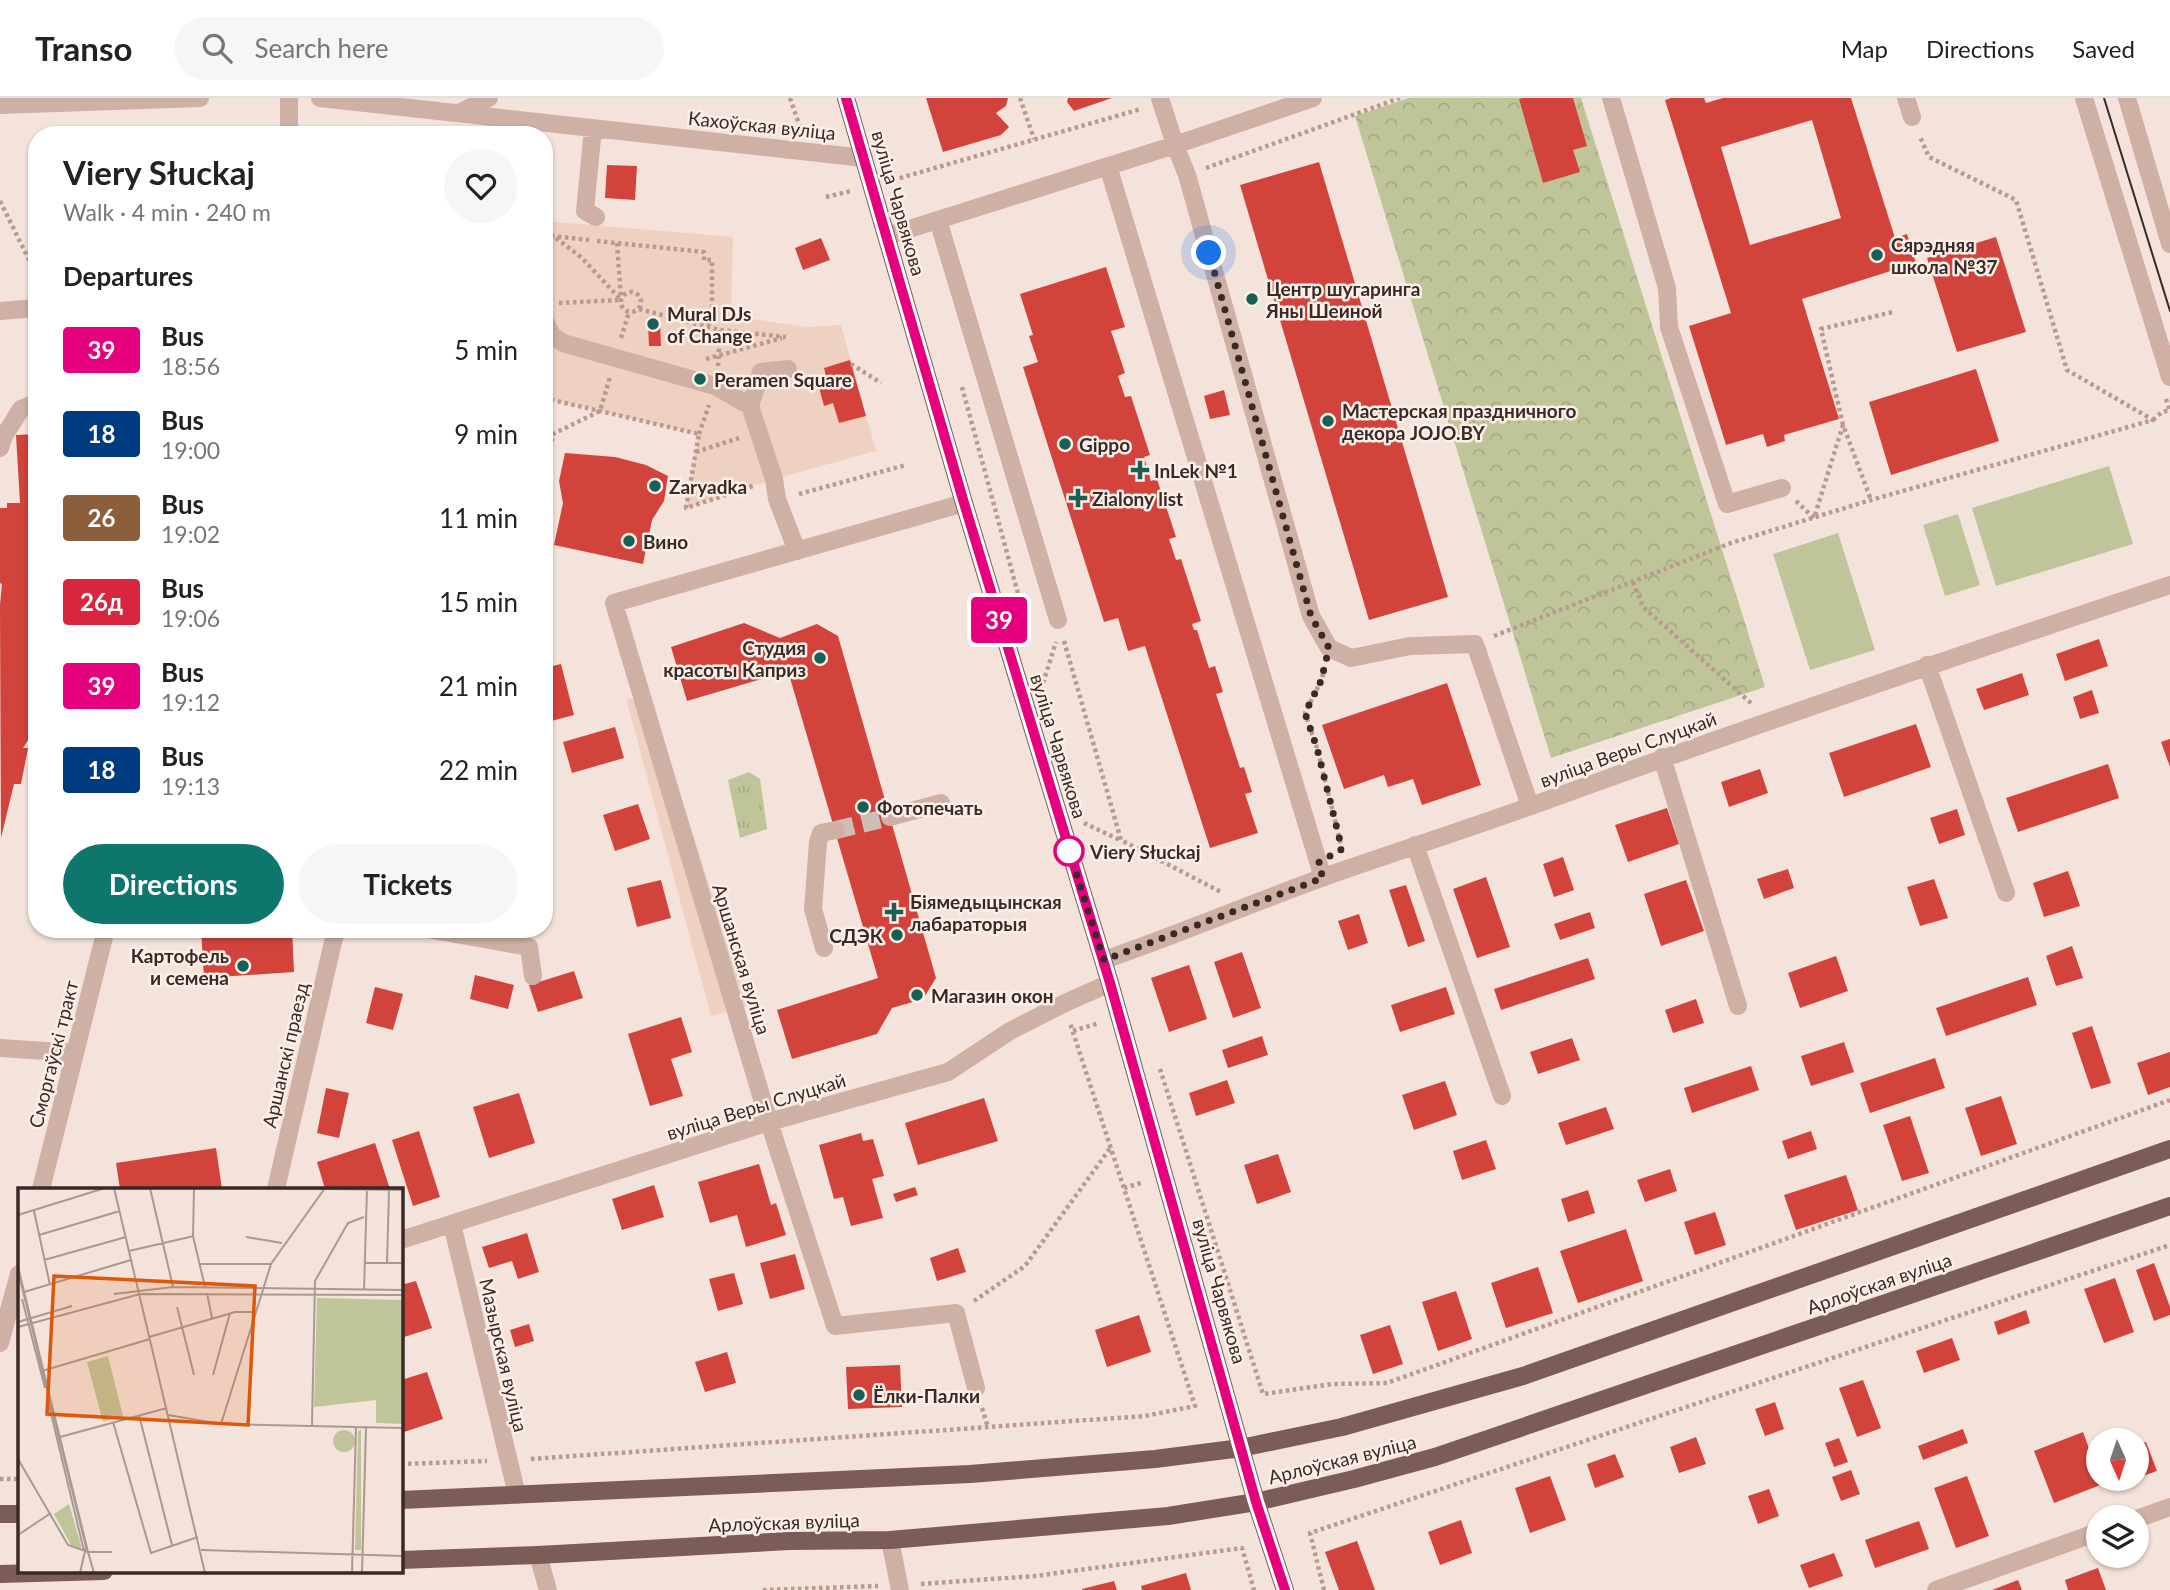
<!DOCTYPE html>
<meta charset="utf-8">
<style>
:root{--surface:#fff;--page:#f6f6f6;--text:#222;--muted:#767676;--line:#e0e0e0;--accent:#0f766e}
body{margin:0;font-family:Lato,sans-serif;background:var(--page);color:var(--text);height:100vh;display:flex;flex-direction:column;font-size:26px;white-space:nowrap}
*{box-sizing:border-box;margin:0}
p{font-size:23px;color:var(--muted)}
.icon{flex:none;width:38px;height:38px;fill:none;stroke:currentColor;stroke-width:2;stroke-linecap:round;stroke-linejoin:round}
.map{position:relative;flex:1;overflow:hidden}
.panel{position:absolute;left:28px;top:28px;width:525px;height:812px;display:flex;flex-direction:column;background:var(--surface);border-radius:28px;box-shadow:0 2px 5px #0004}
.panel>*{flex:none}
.badge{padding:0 14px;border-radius:5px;font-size:24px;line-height:46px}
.needle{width:46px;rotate:177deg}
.fabs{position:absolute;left:2086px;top:1330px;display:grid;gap:14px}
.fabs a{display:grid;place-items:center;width:63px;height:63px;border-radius:50%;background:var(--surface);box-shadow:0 2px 5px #0004;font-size:35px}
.you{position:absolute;width:35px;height:35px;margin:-18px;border:5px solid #fff;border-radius:50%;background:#1a73e8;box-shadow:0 0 0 10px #1a73e833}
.map>.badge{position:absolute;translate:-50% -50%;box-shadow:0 0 0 4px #fff}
h2{padding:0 35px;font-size:26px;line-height:63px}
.round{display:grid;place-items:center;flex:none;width:74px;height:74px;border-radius:37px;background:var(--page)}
.head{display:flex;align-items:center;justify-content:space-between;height:119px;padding:0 35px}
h1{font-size:33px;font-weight:700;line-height:52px}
.primary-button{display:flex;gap:14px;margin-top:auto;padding:14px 35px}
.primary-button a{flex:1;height:80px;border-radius:42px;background:var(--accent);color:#fff;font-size:28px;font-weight:700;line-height:80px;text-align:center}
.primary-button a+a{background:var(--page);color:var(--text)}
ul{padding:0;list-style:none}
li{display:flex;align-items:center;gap:21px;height:84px;padding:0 35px}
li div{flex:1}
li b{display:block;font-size:26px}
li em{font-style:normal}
li .badge{min-width:77px;font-weight:700;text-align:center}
header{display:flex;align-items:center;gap:42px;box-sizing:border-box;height:98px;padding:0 35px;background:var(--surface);border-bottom:2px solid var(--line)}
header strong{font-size:33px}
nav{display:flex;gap:38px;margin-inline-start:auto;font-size:24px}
.search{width:490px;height:63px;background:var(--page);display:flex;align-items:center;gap:18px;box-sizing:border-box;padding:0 24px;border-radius:38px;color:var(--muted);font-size:26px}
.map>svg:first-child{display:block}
</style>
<header>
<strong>Transo</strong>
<div class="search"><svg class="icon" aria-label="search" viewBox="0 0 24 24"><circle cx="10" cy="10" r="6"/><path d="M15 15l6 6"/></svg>Search here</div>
<nav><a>Map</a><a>Directions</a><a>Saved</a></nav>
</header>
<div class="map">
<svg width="2170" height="1492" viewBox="0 0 2170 1492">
<defs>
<pattern id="forest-crowns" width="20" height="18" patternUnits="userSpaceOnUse" patternTransform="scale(1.75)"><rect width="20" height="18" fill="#bfc599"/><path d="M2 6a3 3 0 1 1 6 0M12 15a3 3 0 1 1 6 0" fill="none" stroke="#a5a984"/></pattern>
<pattern id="park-tufts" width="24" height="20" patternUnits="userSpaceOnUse" patternTransform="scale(1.75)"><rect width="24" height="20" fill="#bfc599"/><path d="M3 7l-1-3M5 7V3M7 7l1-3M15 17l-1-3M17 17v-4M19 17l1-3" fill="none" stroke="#a5a984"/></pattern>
</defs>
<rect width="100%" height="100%" fill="#f4e3db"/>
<!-- forest -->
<path fill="url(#forest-crowns)" d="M1409,0H1581L1765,589L1551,660L1355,18Z"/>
<!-- park -->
<path fill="url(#park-tufts)" d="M749,674L760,681L767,731L740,740L728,682Z"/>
<!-- garden -->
<path fill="#bfc599" d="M2109,368L2133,446L1996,488L1972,410Z
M1958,416L1980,487L1945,498L1923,427Z
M1838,435L1875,552L1810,572L1773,456Z"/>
<!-- plaza -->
<path fill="#eed1c0" d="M544,123L733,139L731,218L806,229L841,227L876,353L774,381L686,410L698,336L544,300Z
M626,600L650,602L748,908L711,918Z"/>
<!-- building -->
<path fill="#d2433b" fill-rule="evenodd" d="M926,0H1008L1006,8L996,15L1009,29L1001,37L943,54Z
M1068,0H1112L1074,13L1067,4Z
M1523,0H1573L1587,48L1573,52L1580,74L1543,85L1519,1Z
M1671,0H1704L1706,5L1723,0H1851L1895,140L1907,136L1916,165L1802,201L1839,321L1784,337L1785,343L1767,349L1763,336L1726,347L1689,228L1731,215L1665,2ZM1812,22L1841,120L1750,147L1721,49Z
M1319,64L1448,499L1369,522L1240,87Z
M607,67L637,68L635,102L605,100Z
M1996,139L2026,234L1957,254L1927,160Z
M821,140L830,162L803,172L795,150Z
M1106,169L1125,229L1111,233L1125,275L1118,278L1125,299L1131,298L1150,357L1144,359L1151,383L1157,381L1176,439L1169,441L1176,462L1181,461L1201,523L1192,526L1194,532H1197L1209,570L1215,568L1223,594L1216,596L1240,670L1244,669L1252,694L1245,696L1258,735L1210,750L1145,548L1128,553L1118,520L1104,524L1023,269L1038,264L1029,238L1033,237L1020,196Z
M660,225L661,248H649L648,226Z
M850,262L866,318L839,325L833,305L824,308L818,286L827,283L824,270Z
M1976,271L1999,343L1891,377L1869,304Z
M1224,292L1230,317L1210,321L1204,298Z
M37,336V628L23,650H28L21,686H14L1,740L0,507L2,486L0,485V410H7V405H20L16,337Z
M565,355L615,359L646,367L668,378L664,403L652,422L643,466L554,447L563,405L559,383Z
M744,525L780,540L817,526L838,538L936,880L923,901L892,910L877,936L792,961L777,912L878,880L788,573L687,603L671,549Z
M2099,541L2108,568L2065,583L2056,556Z
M561,566L574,617L544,625V570Z
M2022,575L2029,597L1984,612L1976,591Z
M1447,585L1481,687L1422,707L1413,681L1388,689L1384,677L1344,691L1322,627Z
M2092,592L2099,615L2080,621L2073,599Z
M1916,626L1931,669L1844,699L1829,655Z
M615,629L624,660L572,675L563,644Z
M2170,641V669L2161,644Z
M2108,666L2119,700L2018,734L2006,700Z
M1760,671L1768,695L1729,709L1721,684Z
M638,706L650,741L615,753L603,717Z
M1667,710L1679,746L1628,764L1615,727Z
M1957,711L1965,737L1939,746L1930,720Z
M1563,759L1574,792L1554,799L1543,766Z
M1788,771L1794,790L1764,801L1757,781Z
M2068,773L2080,808L2044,819L2033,785Z
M1486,779L1510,849L1477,860L1453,791Z
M1934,781L1948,820L1920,828L1907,789Z
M661,782L671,820L637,829L627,790Z
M1686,782L1704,833L1661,848L1644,796Z
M1406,787L1425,843L1408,849L1389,792Z
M1590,814L1595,830L1560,842L1554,826Z
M1359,816L1368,845L1348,852L1338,823Z
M201,831H292L294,874L204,880Z
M2072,848L2083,880L2056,888L2046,858Z
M1242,854L1261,910L1233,920L1214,864Z
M1836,858L1848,893L1800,910L1788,875Z
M1588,860L1595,881L1501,912L1494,891Z
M1189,867L1207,921L1169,934L1151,880Z
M574,873L583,900L538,914L529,887Z
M475,877L514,887L508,911L470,901Z
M2028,879L2037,907L1946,938L1936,910Z
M375,889L403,896L393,932L366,925Z
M1446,889L1455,916L1400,934L1391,907Z
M1696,901L1704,925L1673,935L1665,912Z
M681,919L692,954L671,961L683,998L650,1008L628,936Z
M2092,928L2111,985L2091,991L2072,935Z
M1262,938L1268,957L1228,970L1222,952Z
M1572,940L1580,962L1538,976L1530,954Z
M1844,944L1854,974L1811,988L1801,958Z
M2170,954V989L2148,997L2137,965Z
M1935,960L1945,990L1870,1015L1860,985Z
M1751,968L1759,992L1692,1015L1684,990Z
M1227,982L1235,1005L1196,1018L1189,995Z
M1445,983L1457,1017L1414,1032L1402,997Z
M326,990L349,995L339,1040L317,1035Z
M519,995L535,1045L489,1060L473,1009Z
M2001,998L2017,1046L1981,1058L1965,1010Z
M984,1000L998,1043L918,1067L905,1025Z
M1606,1009L1614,1031L1566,1047L1558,1025Z
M1910,1018L1929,1075L1902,1083L1883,1027Z
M419,1033L440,1099L413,1108L392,1042Z
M1811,1033L1817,1051L1788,1061L1782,1043Z
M861,1035L863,1043L873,1041L884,1078L872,1081L883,1120L851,1128L843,1099L834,1101L819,1047Z
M1486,1042L1496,1071L1462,1082L1453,1053Z
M375,1045L390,1091H325L317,1064Z
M216,1050L222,1091H120L116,1065Z
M1278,1056L1291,1094L1257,1106L1244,1067Z
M759,1066L771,1107L776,1105L786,1137L746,1149L737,1117L710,1125L698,1084Z
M1670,1071L1677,1093L1645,1104L1637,1082Z
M1846,1077L1858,1112L1796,1132L1784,1097Z
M654,1087L664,1119L622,1132L612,1101Z
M915,1089L918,1097L896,1104L893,1096Z
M1588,1092L1595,1115L1568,1124L1561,1101Z
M1715,1114L1726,1147L1695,1157L1684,1124Z
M1626,1131L1643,1183L1578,1205L1560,1153Z
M527,1135L539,1174L518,1181L512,1163L489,1170L482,1149Z
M958,1150L966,1174L937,1183L930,1160Z
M795,1156L805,1191L770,1201L760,1165Z
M2154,1165L2170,1209V1217L2154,1223L2136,1172Z
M1538,1169L1553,1215L1506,1230L1491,1185Z
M734,1175L743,1206L718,1213L709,1181Z
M2115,1180L2134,1234L2104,1245L2084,1191Z
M416,1183L432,1230L401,1240V1187Z
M1456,1193L1472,1241L1438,1253L1422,1204Z
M2026,1212L2030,1225L1998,1237L1994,1224Z
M1139,1217L1151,1254L1107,1269L1095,1232Z
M529,1226L534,1243L515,1249L510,1232Z
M1390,1227L1403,1266L1373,1276L1360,1237Z
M1952,1240L1960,1262L1924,1275L1916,1253Z
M727,1254L736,1285L705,1294L695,1264Z
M900,1267L902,1309L848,1311L846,1269Z
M427,1274L443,1321L401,1335V1282Z
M1863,1282L1881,1330L1857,1339L1839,1290Z
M1775,1304L1784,1331L1765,1338L1755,1311Z
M1963,1331L1968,1345L1923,1362L1918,1348Z
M2083,1334L2098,1375V1381H2101L2103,1386L2054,1405L2034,1353Z
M1696,1339L1706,1366L1679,1375L1670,1349Z
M1839,1340L1848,1364L1834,1369L1825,1345Z
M2146,1344L2157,1373L2137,1380V1347Z
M1615,1356L1624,1379L1595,1390L1587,1366Z
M1851,1372L1860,1396L1841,1403L1832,1379Z
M1550,1378L1566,1422L1530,1435L1515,1390Z
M1967,1378L1989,1438L1956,1450L1934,1390Z
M1769,1391L1779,1418L1758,1426L1748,1398Z
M1461,1422L1472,1455L1440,1467L1428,1434Z
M1919,1423L1929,1451L1875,1470L1865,1442Z
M1357,1443L1375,1492H1339L1325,1454Z
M1834,1455L1843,1478L1809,1490L1800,1467Z
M2098,1470L2106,1492H2068L2065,1482Z
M1186,1475L1191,1492H1142L1141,1488Z
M2018,1482L2022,1492H1992Z
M1114,1483L1117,1492H1082V1491Z"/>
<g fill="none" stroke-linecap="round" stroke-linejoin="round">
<!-- minor-tunnel -->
<path stroke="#cfbeb7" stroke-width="18" stroke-dasharray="18 9" stroke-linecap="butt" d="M836,732L890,719"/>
<!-- path -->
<path stroke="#ba9a8f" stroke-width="4.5" stroke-dasharray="3.5 3.5" stroke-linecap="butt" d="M790,0L801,32
M1020,0L1034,41
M1206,70L1400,0
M893,82L1141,11
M826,99L851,93
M0,103L37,178
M544,137L589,142
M556,140L582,160L621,202
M597,143L704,154V162H712V219L709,218V229
M617,145L621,201
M621 204a10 10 0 1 1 20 0a10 10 0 1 1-20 0Z
M559,205L620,202
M639,211L720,232L786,239
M621,240L629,214
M706,261L782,240
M851,266L881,285
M718,268L720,232
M962,289L1020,503
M544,300L699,336L686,410L753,388
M2166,301L2170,313
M2153,322L2162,314L2170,312
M1843,327L1821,231L1893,214
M699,336L709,307
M696,354L739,340
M544,385L553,336L600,313L610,279
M799,396L906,367
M1796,403L1814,420L1843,327L1871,402
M1633,484L1643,509L1753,607
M1494,538L1731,445L1871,402L2153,322L2067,272L2016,102L1929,59L1920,39
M1064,543L1121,742L1221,794
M1325,569L1321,583L1305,615L1317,650L1342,751
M1043,585L1056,544
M1084,725L1120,742
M1073,933L1099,925
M1160,971L1263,1296L1332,1286L1387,1285L2170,1002
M1124,1090L1144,1084
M974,1203L1025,1168L1111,1049
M982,1310L988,1329
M531,1361L1145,1318L1195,1308L1070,925
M401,1366L487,1363
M0,1381H19
M921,1486L1035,1478L1242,1450L1254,1492
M763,1492L878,1488
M1324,1492L1310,1435L2170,1147"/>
<!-- minor -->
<path stroke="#ceb0a5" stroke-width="18" d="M320,0L864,60
M1160,0L1175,47L1187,77L1311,518L1329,550L1351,560L1410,548L1475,546L1530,708
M1611,0L1667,190L1669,229L1727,406L1782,390
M1906,0L1912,19
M2084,0L2170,279
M2127,0L2170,146
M0,7L200,0
M459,15L489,0
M593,30L585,113L596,119
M289,37V0
M1108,68L1323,780
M938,122L1058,522
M887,138L1175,47L1313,0
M0,213L37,210
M544,221L552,237L563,245L715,288L750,308L774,381L777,401L797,453
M750,308L761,274L788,271
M0,350L4,338L21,311L37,305
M964,405L614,505L769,1024L835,1228L956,1215L976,1290
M1927,567L2006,795
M1662,659L1738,908
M890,719L941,705
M1415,747L1502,998
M427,831L529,849L533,878
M824,850L813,811L818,744L821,735L836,732
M1104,862C1182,835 1259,802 1338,774C1402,752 1467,731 1531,708C1743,631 1956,558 2170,487
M0,950L75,955
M41,1091L106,831
M276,1091L336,831
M452,1126L517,1397
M401,1142L769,1024L948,974L1010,933L1065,905L1110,885
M0,1245L19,1176
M2137,1421L2170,1409
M890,1442L900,1492
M538,1457L548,1492
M1936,1492L2098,1434"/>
<!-- major -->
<path stroke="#7c5c57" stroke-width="18" d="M846,0L964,405L1110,885L1256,1404L1285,1492
M401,1402L970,1376L1155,1361L1241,1350L1342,1329L1523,1278L2170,1051
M0,1416H19
M401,1462L538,1457L789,1443L890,1442L1168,1418L1256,1404L1354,1381L1435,1359L2170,1108
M0,1476L104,1473"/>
<!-- tram -->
<path stroke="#392927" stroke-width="2" d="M2104,0L2170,213"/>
</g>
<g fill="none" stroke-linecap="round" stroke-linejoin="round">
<!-- line casing -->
<g stroke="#fff" stroke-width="16">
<path id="line" d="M846,0L964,405L1110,885L1256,1404L1285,1492"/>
</g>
<!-- line -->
<use href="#line" stroke="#e6007e" stroke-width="10"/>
<!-- walk -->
<path stroke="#392927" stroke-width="7" stroke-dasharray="0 12.6" d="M1069,753L1104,862L1323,780L1318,765L1342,751L1317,650L1305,615L1321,583L1329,550L1311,518L1209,155"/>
</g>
<!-- markers -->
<g fill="#185f56" stroke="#fbefe8" stroke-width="2.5">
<circle cx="1877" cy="157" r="7"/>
<circle cx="1252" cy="201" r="7"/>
<circle cx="653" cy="226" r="7"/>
<circle cx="700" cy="281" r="7"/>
<circle cx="1328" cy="323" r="7"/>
<circle cx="1065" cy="346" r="7"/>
<path d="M1136.5 361.5h7v7h7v7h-7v7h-7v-7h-7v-7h7z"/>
<circle cx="655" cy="388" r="7"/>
<path d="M1074.5 389.5h7v7h7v7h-7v7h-7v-7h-7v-7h7z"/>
<circle cx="629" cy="443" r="7"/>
<circle cx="820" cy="560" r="7"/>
<circle cx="863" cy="709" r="7"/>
<path d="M890.5 803.5h7v7h7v7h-7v7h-7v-7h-7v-7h7z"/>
<circle cx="897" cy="837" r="7"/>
<circle cx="243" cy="868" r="7"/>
<circle cx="917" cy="897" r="7"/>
<circle cx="859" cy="1297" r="7"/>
</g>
<circle fill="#fff" stroke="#e6007e" stroke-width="3.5" cx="1069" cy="753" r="14"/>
<g text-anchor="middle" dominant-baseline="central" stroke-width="5" stroke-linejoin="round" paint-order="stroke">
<!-- street labels -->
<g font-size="19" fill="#392927" stroke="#fbefe8">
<text transform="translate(762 27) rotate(6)">Кахоўская вуліца</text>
<text transform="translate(899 105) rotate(74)">вуліца Чарвякова</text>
<text transform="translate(1059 648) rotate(73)">вуліца Чарвякова</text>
<text transform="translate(1628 651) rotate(-20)">вуліца Веры Слуцкай</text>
<text transform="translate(742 861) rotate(73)">Аршанская вуліца</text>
<text transform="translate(53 956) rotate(-76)">Сморгаўскі тракт</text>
<text transform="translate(285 957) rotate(-77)">Аршанскі праезд</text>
<text transform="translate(756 1008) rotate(-17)">вуліца Веры Слуцкай</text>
<text transform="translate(1879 1185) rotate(-19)">Арлоўская вуліца</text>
<text transform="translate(1220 1193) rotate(74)">вуліца Чарвякова</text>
<text transform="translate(504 1257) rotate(77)">Мазырская вуліца</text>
<text transform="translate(1342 1361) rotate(-14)">Арлоўская вуліца</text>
<text transform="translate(784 1424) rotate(-2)">Арлоўская вуліца</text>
</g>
<!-- poi labels -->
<g font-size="19" font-weight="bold" fill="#392927" stroke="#fbefe8" text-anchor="start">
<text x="1891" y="146">Сярэдняя<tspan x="1891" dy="22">школа №37</tspan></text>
<text x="1266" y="190">Центр шугаринга<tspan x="1266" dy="22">Яны Шеиной</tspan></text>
<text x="667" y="215">Mural DJs<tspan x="667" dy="22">of Change</tspan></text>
<text x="714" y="281">Peramen Square</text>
<text x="1342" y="312">Мастерская праздничного<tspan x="1342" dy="22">декора JOJO.BY</tspan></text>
<text x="1079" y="346">Gippo</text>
<text x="1154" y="372">InLek №1</text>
<text x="669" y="388">Zaryadka</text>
<text x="1092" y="400">Zialony list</text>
<text x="643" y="443">Вино</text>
<text x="806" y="549" text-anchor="end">Студия<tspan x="806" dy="22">красоты Каприз</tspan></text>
<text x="877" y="709">Фотопечать</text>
<text x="910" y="803">Біямедыцынская<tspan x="910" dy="22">лабараторыя</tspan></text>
<text x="883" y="837" text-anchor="end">СДЭК</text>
<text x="229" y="857" text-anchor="end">Картофель<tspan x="229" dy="22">и семена</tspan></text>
<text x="931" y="897">Магазин окон</text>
<text x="873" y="1297">Ёлки-Палки</text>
</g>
<!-- stop labels -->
<g font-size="19" font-weight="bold" fill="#392927" stroke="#fbefe8" text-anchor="start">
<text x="1090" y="753">Viery Słuckaj</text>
</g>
</g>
<!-- overview -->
<g transform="translate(18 1090)">
<rect width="385" height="385" fill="#f4e3db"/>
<path d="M90,168L105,228L85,234L69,174ZM51,316L63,357V361L53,357L36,326Z" fill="#bfc599"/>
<path d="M299,110L385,112V236L358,235V212L296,219ZM343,242V362H337L340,243ZM315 253a11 11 0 1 1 22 0a11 11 0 1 1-22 0Z" fill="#bfc599"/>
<path fill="none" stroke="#a99993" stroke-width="2" d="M96,0L187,385M132,0L155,99M176,0L175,48L187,99M238,0L385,2M16,23L32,97M0,27L87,0M21,47L102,23M228,49L264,55M111,63L176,48M26,72L108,49M346,75H385M369,75L371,2M182,76H253M0,79L70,364H94M0,83L68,359L62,385M346,102L349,1M6,104L113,72M189,105L194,130M96,106L155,99L385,102M4,111L27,200M159,119L176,187M0,134L54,118M0,139L122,106L385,107M131,149L217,124H235M24,183L132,151M195,187L212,125M30,213L66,363M121,227L154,357M150,227L203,236L338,239M95,234L133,365L180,349M203,236L253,76L307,0M294,237L297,93L330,35L346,29M42,249L149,220M0,271L50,357L70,364L76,385M0,347L33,325M183,362L385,368M334,385L338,239L385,240M344,385L348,239"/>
<path fill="#df570d" fill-opacity="0.15" stroke="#df570d" stroke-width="3.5" d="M36,88L237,98L230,237L29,226Z"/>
<rect width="385" height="385" fill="none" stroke="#392927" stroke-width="3.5"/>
</g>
</svg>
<div class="fabs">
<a><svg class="needle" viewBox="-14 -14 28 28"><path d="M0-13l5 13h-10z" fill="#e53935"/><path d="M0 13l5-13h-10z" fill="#767676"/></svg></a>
<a><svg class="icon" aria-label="layers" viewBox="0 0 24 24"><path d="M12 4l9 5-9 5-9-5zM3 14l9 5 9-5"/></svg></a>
</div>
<div class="you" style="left:1209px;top:155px"></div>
<b class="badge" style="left:999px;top:522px;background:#e6007e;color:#fff">39</b>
<section class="panel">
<div class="head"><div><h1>Viery Słuckaj</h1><p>Walk · 4 min · 240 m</p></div><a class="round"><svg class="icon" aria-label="heart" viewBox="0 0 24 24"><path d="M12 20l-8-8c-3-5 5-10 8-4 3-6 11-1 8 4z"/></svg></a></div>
<h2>Departures</h2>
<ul>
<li><span class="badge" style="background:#e6007e;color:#fff">39</span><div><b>Bus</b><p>18:56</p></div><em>5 min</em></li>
<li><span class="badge" style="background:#003b80;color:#fff">18</span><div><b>Bus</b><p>19:00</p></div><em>9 min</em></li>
<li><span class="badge" style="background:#8b5e3c;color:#fff">26</span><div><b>Bus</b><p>19:02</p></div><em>11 min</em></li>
<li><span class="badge" style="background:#d7263d;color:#fff">26д</span><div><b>Bus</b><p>19:06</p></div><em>15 min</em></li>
<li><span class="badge" style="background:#e6007e;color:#fff">39</span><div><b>Bus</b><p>19:12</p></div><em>21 min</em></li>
<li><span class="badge" style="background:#003b80;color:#fff">18</span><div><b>Bus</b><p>19:13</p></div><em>22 min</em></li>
</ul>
<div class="primary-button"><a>Directions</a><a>Tickets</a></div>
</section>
</div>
